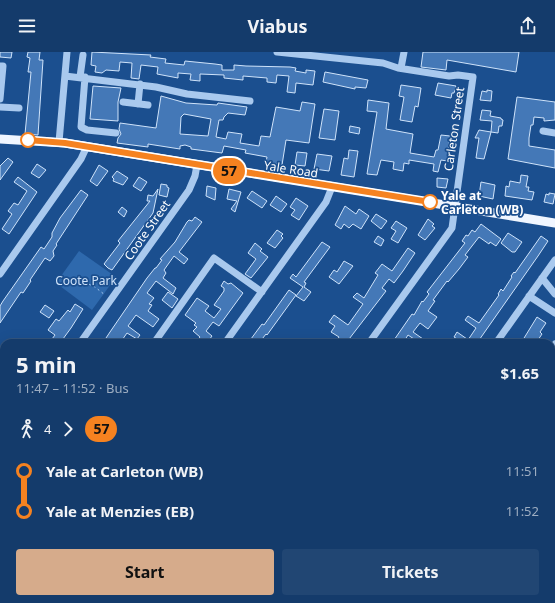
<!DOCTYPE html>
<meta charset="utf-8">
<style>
:root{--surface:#143b6b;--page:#214673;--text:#f1f3f6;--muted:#9dadc1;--line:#33557e;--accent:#d6ab8b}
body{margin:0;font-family:"Noto Sans",sans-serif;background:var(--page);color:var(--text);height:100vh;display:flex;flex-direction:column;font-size:15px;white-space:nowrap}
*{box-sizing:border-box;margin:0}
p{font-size:13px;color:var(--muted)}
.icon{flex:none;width:22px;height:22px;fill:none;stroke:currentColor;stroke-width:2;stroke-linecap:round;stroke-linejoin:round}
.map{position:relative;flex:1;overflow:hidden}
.details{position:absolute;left:0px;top:287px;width:555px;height:264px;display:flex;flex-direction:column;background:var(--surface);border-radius:12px 12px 0 0;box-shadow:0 4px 16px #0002,0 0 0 1px var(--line)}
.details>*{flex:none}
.badge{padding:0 8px;border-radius:13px;font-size:14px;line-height:26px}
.map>.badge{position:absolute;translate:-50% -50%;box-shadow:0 0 0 2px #fff}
.legs{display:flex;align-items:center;gap:6px;height:44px;padding:0 16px;font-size:13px}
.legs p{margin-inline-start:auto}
.head{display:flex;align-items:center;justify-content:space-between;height:68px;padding:0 16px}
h1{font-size:22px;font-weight:700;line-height:30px}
.action{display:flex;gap:8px;margin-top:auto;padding:8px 16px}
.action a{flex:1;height:46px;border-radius:4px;background:var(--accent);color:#111;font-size:16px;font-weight:700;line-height:46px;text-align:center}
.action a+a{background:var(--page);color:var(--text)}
ul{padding:0 16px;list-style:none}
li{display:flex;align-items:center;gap:14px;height:40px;font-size:15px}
li i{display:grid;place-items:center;width:6px;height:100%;margin:0 5px;background:currentColor}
li i::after{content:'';width:10px;height:10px;margin:-5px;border:3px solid;border-radius:50%;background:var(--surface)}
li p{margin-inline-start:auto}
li:first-child i{background:linear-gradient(#0000 50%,currentColor 0)}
li:last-child i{background:linear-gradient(currentColor 50%,#0000 0)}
header{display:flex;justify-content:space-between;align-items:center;height:52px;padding:0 16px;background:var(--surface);font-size:18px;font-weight:700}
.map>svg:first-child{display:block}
</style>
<header><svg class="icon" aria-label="menu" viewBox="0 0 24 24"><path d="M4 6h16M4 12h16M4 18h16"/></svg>Viabus<svg class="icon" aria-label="share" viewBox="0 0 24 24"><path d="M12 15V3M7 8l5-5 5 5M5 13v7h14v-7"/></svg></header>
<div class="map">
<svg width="555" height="551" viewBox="0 0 555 551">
<rect width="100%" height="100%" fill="#1b4f8f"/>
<!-- green -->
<path fill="#2e69ad" d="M79,199L116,225L92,258L56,231Z"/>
<!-- building -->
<path fill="#4478b7" stroke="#cfe3fa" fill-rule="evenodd" d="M0,0H12L11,6L0,5Z
M28,0H40L39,8H43L38,83L25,82L31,20H28L30,6L27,5Z
M92,0L151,3L150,5L166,7L165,11L184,13L185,9L215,12L222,13V18H234V13L246,14L290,15L296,16L295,19L306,21V18L315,19L313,33L296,31L295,41L287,40L289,24L277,23L276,31L267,30V26L243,24V28L224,26V23L200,22V29L190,28L191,22L178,21V26L157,22L158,15L141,13L139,27L131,26L132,11L120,10L119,19L106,18L102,21L95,20L96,14L91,13Z
M423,0H519L516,20L447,8L446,18L421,15Z
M325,20L368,28L366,36L355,35V37L323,30Z
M438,31L456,34L454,41H452L451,46L435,43Z
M401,33L421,36L418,55L415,54L412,70L400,68L404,45L399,44Z
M93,34L121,36L118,50V69L90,67Z
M487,38L492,39L491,49L480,48L482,39L487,40Z
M161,44L186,51L217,53L218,51L247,55L245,63L228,61L224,65L223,68H219L216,85L226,87L228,80L242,82L240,91L259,94L261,84L270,85L276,55L300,59L302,50L315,52L309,91L286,88L282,113L266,110L267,105L245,101L246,98L224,94L222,101L191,97V95L185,93L180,94V97L148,92V95L117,91L118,86L121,82L119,77L120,71L156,76ZM184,62L211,67L208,84L180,82L181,65Z
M517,45L555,50V68L544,69V66L534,65L533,73H531L529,86V94L555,98V116L508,107Z
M368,48L389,51L386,77L413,82L410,101L434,105L436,98H438L441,83L450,84L447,109L441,108L438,120L433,119L434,112L409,108V112L404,111L403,119L393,117L394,110L381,108L377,123L367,122L377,60L367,59Z
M324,57L339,59L335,88L319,86Z
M482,58L491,59L490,64L501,66V67L503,68L502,74H499L498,81L491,80L492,69L480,68Z
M350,74L360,76L359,82L349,80Z
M479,78L491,80L484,107L476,106L479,86H475Z
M349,98L358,99L354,125L341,123L344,106L348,107Z
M297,100L307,101L305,114L295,113Z
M317,102L332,104L329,119L314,117Z
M8,106L13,110L0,128V114Z
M37,112L46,118L39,126L31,121Z
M99,113L108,119L97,134L90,129Z
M117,119L128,126L123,133L113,129L114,127L112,125Z
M521,123L528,124L526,135H529L528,139L534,140L532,148L505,144L506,134L509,135L510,129L520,131Z
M18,125L37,140L9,182L2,177L12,162L8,159L14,151L18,153L27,139L14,130Z
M139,125L147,130L141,139L133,134Z
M437,126L448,127L446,136L437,135Z
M481,130L495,133L493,147L479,144Z
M161,132L167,133V135L169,136L167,145L159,143Z
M207,134L216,136L215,148L206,144Z
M158,137L153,161L112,218L108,216L104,212L120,191L118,189L150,149H147L148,143L153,144Z
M229,137L241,140L235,160L231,157L237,149L227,147Z
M81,138L88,143L56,192L57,193L53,199L54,204L50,209L45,206L30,228L31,229L23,241L21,240L0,271V254L3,249L41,195L44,197L52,185V181L60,166Z
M252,139L267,149L262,156L247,146Z
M549,141L555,142L553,152L544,150L546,142L549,143Z
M276,144L287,152L281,160L270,153Z
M296,146L308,154L299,168L291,163L295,158L290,155Z
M345,154L356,162L359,157L369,164L361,177L353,172L349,176L344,172L341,177L335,173Z
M122,155L127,159L124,165L118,160Z
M376,162L387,169L381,177L371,169Z
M195,165L202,170L179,200L188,207L184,212L174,204L164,218L166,221L163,226L176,236L173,242L156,229L147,241L154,246L149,252L152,253L148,259L159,267L153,275L136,263L128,274L140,283L137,287L127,281L120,291H111L106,286L110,280L147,226L155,216H156L162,208L160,207L175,190L187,170L189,168L192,169Z
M428,167L434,172L432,174L435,176L425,188L418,183Z
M396,169L407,176L398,191L391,187L396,179L391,176Z
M481,172L501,187L496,194L490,190L489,192L479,185L465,203L468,205L459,217L448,230L447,229L433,248L435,249L428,259L437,265L428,277L420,271L413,280L423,287L420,291L408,283L403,291H398L394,288L412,262L414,263L422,249L423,250L429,242L427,240L465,191L462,189L466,183L468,184L472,178L475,180Z
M277,178L283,182L281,184L283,186L275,196L267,191Z
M508,181L522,190L515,200H512L501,191Z
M378,184L384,188L381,194L374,190Z
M541,184L548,189L538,204L477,291H471L468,288L476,276L465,268L468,264L479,271L499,243L498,242L501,237L503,239L512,225L511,224L514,220L515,221Z
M322,190L330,195L304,230L306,231L304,235L311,240L304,249L296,244L303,235L290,226L293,222L296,225Z
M255,191L262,197L260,199L268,205L251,226L245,222L256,207L248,201Z
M408,196L415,201L403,219L394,231L389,227L382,236L386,239L346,291H335L339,285L331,280L335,274L329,270L334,263L348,273L363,252L353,245L357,241L364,246L378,223L375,221L382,212L392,219Z
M344,209L353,214L339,232L329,225L334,218L337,220Z
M224,229L228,232L231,231L243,241L219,274L213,270L206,279L212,284L207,291H195L200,285L193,279L197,275L194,273L196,271L185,263L197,246L209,254L205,259L214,266L221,257L214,253L224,239V236L221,234Z
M289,238L296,243L267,283L266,282L259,291H248L262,272L264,273Z
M168,240L178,247L172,256L162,248Z
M75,252L83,257L71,276L60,291H49L55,283L48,278L56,267L59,269L68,258L70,260Z
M45,253L54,259L49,266L40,260Z
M537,265L546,271L540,280L542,282L536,291H521Z
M457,280L467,287L464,291L454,285Z"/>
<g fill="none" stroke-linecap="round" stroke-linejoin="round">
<!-- path -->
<path stroke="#a9c9ee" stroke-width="1" stroke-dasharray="2 3" stroke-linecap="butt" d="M80,228L95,235L105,243"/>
<!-- minor -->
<path stroke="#a9c9ee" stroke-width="7" d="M277,0L383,11L398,16L449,24L458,23L473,25L452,176L369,291
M0,14H3L0,47
M401,16L404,0
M65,24L156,35L187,42L250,49
M80,25L83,3
M85,25L81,75L87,78L116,81
M123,50L148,53
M138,52L140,32
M0,55L19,56
M543,79L555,81
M59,90L67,0
M0,222L81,107L87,94
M542,226L555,242
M529,244L555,261
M80,291L189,138L195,124L197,113
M154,291L214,206L262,240
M225,291L326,150L332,135
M496,291L555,208
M552,297L555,292
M0,404L4,398
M551,420L555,414
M0,440L4,443
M40,551L43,547
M183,551L186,547
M312,551L315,547
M437,551L440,547"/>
<!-- major -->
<path stroke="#f0f6ff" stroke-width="9" d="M0,87L65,91L555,171"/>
</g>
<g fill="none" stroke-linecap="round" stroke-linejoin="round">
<!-- line-1 casing -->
<g stroke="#fff" stroke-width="9">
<path id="line-1" d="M28,88L65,91L430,150"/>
</g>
<!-- line-1 -->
<use href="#line-1" stroke="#f58220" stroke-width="6"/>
</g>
<!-- markers -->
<g fill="#fff" stroke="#f58220" stroke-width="2">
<circle cx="28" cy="88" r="7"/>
<circle cx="430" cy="150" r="7"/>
</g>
<g text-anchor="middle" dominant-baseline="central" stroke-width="3.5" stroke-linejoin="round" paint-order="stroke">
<!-- street labels -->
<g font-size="12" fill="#fff" stroke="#1b4f8f">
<text transform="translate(454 77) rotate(-82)">Carleton Street</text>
<text transform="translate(291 117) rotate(9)">Yale Road</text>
<text transform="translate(147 178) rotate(-55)">Coote Street</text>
</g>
<!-- stop labels -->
<g font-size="12" font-weight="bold" fill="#fff" stroke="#1b4f8f" text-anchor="start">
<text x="441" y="143">Yale at<tspan x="441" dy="14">Carleton (WB)</tspan></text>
</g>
<!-- park labels -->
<g font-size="12" fill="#cfe3fa" stroke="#1b4f8f">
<text x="86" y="228">Coote Park</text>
</g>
</g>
</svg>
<b class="badge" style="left:229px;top:119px;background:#f58220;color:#111">57</b>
<section class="details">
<div class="head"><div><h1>5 min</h1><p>11:47 – 11:52 · Bus</p></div><b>$1.65</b></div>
<div class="legs"><svg class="icon" aria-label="walk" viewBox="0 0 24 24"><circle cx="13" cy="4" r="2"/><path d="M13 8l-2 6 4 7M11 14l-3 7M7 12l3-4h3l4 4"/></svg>4<svg class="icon" aria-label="forward" viewBox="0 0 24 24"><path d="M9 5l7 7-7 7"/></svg><b class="badge" style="background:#f58220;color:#111">57</b></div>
<ul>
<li><i style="color:#f58220"></i><b>Yale at Carleton (WB)</b><p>11:51</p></li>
<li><i style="color:#f58220"></i><b>Yale at Menzies (EB)</b><p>11:52</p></li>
</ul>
<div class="action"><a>Start</a><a>Tickets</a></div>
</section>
</div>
